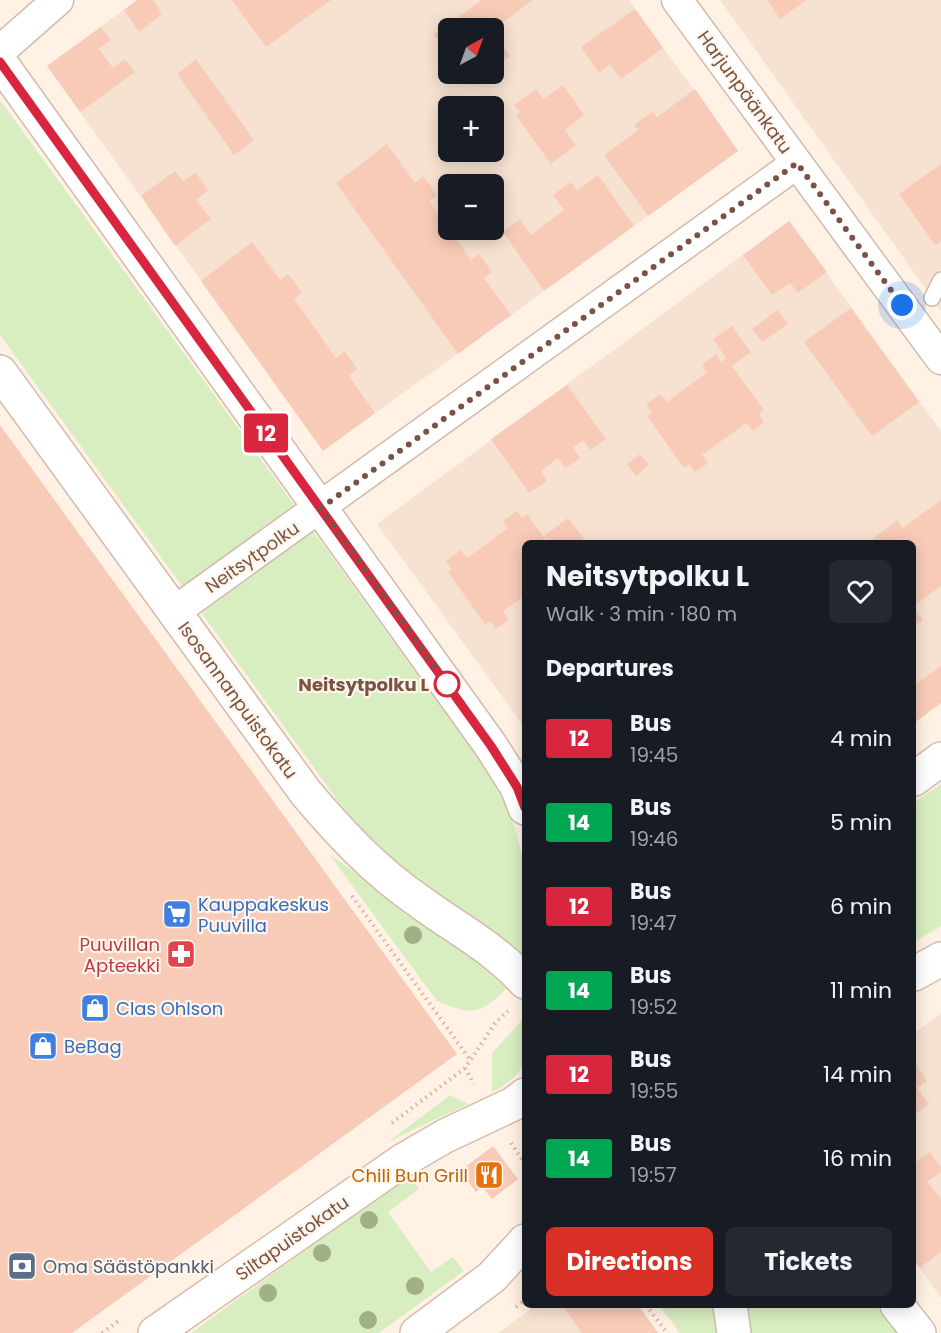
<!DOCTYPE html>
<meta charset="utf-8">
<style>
:root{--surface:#171b24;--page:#242831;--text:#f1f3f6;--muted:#9ea1a6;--accent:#d93025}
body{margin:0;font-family:Poppins,sans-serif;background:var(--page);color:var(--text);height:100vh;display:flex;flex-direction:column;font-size:22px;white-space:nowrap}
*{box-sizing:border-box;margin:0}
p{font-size:20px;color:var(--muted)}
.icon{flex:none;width:33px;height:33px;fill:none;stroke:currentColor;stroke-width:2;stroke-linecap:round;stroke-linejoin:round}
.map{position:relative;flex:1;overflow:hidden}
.panel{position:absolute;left:522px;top:540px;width:394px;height:768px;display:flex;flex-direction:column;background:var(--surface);border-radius:9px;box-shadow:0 3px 15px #0003}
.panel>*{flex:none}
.badge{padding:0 12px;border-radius:4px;font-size:21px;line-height:39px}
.needle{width:39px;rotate:41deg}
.buttons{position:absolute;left:438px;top:18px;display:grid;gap:12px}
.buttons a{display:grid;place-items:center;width:66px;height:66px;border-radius:9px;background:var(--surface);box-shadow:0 3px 15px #0003;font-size:30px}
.you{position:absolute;width:30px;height:30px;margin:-15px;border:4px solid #fff;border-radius:50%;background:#1a73e8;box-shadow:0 0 0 9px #1a73e833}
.map>.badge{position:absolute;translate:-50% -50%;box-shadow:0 0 0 3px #fff}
h2{padding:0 24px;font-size:22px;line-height:54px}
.round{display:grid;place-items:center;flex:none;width:63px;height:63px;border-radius:9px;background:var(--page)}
.summary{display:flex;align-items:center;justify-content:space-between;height:102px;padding:0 24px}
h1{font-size:28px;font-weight:700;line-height:45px}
.action{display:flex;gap:12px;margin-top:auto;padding:12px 24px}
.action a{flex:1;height:69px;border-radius:9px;background:var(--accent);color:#fff;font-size:24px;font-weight:700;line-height:69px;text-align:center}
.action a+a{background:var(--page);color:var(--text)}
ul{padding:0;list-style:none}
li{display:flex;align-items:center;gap:18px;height:84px;padding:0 24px}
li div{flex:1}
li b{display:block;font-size:22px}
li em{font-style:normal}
li .badge{min-width:66px;font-weight:700;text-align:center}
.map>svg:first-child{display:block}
</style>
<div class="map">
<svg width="941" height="1333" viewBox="0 0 941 1333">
<rect width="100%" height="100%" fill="#fff1e4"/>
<!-- residential -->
<path fill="#f7e2d1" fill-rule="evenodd" d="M137,0H629L738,151L323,451L47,66ZM448,28H494V74H448ZM448,106H494V152H448ZM448,184H494V230H448Z
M720,0H941V311L932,298Z
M789,221L941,431V703L914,723V543H525V728L377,524Z
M941,1013V1298L914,1260V1033Z
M537,1305H638L658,1333H498Z"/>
<!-- green -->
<path fill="#d8eec0" d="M0,100L478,758C491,779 505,800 513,823C529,865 525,912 525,956L494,931L409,876L354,823L0,335Z
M941,784V926L914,942V803Z
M329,854L486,964L509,986C480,1014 476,1017 437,1001Z
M525,1017C525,1057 532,1071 492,1092V1053Z
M450,1095L468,1104L388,1142Z
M409,1175L419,1189L388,1212L431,1272L453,1257L464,1271L379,1333H191Z
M659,1305H715L719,1333H680Z
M743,1305H875L898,1333H748Z"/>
<!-- building -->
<path fill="#f7cbb8" d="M137,0H153L162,14L139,32L124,10Z
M232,0H331L266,47Z
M482,0H533L495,28H448V54L434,34Z
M767,0H806L780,19Z
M635,9L663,48L621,79L610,64L599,73L581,47Z
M101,27L111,40L99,49L113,68L125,59L135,72L80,112L47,66Z
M494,33L510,56L494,69Z
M196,59L254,140L234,155L177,74Z
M463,74H487L471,85Z
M563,85L584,115L565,130L576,145L551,164L516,116L520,112L514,105L536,89L543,99Z
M695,89L738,151L648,216L604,155L638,130L634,125L652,112L657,117Z
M387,144L415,183L423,176L437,195L429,201L471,260L479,254L492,272L484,278L511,315L458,354L336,183Z
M941,164V241L935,245L899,194Z
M175,171L183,181L196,173L208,190L196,200L211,219L175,246L141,196Z
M598,175L634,226L544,291L503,232L520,219L531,235L564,210L553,195L571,182L577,191Z
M789,221L827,272L798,293L790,283L772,295L743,255Z
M252,242L280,280L288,274L302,292L294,299L336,358L345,351L357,369L349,376L375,413L323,451L201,281Z
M851,308L919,402L872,436L804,342Z
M777,310L788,324L762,342L752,329Z
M732,326L751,352L732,366L764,410L759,414L764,422L753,431L746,423L702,455L708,463L695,472L689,464L684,468L647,416L652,412L646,405L660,394L667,402L707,372L702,365L716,354L721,362L726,358L713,339Z
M567,385L606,439L591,450L583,440L573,448L580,458L565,468L558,458L541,471L547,481L529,493L491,439Z
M0,425L457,1054L72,1333H0Z
M640,454L649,465L636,476L627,464Z
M941,500V586L914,606V543H868L897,520L903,528Z
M517,511L522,518L527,514L548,543H525V596L503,611L509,619L496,629L490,621L485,624L448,572L452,569L446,561L461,550L467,558L508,528L503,521Z
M568,518L585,540L581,543H549L544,536Z
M914,607L923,620L914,626Z
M941,666V703L914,723V686Z
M914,1061L927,1081L917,1088L929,1104L914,1115Z
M493,1146L518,1179L492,1199L482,1186L476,1192L460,1171Z
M930,1152L941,1167V1172L927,1182L941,1198V1252L920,1268L914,1260V1164Z
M562,1305H638L658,1333H582Z"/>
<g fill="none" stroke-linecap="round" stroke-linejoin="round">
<!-- service casing -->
<g stroke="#d4b9ab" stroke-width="18">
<path id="service" d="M932,298L941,280"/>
</g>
<!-- minor casing -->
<g stroke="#d4b9ab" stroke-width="33">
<path id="minor" d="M677,0L941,359
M0,51L58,0
M174,612L797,163"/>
</g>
<!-- tertiary casing -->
<g stroke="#d4b9ab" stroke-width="36">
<path id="tertiary" d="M0,62L491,746L517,787L525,808
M0,372L306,793C340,833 375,871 419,901C455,928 495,948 525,982
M730,1305L734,1333
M897,1305L919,1333"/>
</g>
<!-- secondary casing -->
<g stroke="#dabaaa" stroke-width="36">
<path id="secondary" d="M914,779L941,759
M914,974L941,959
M155,1333L402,1161L445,1136L513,1104L525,1095
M417,1333L492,1277L525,1241"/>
</g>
<!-- path -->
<path stroke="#dcae9b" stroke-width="4" stroke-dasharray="1.5 4.5" stroke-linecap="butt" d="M352,896L471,1061
M465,1068L474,1084
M392,1123L465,1068L496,1022L508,1011
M511,1143L525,1164
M646,1305L667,1333
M516,1307L525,1300
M102,1333L121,1319"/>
<!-- service -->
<use href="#service" stroke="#fff" stroke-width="15"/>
<!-- minor -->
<use href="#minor" stroke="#fff" stroke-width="30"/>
<!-- tertiary -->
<use href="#tertiary" stroke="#fff" stroke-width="33"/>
<!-- secondary -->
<use href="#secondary" stroke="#fff" stroke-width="33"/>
</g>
<!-- trees -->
<g fill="#a1b086">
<circle cx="413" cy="935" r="9"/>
<circle cx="369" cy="1220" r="9"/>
<circle cx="322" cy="1253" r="9"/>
<circle cx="415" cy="1286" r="9"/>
<circle cx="268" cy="1293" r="9"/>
<circle cx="368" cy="1320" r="9"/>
</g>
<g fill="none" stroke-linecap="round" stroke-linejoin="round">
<!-- line casing -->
<g stroke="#fff" stroke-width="14">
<path id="line" d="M0,62L491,746L517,787L525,808"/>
</g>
<!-- line -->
<use href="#line" stroke="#d7263d" stroke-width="9"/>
<!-- walk -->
<path stroke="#7a5346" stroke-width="6" stroke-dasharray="0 10.8" d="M447,684L450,688L321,508L797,163L902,305"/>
</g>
<!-- icons -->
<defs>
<g id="supermarket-square" transform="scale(1.5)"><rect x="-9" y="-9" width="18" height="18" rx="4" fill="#3f7fe0" stroke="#fff6ec"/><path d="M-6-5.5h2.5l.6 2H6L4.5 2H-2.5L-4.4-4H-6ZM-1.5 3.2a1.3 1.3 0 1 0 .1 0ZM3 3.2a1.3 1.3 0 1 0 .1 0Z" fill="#fff"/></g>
<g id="pharmacy-square" transform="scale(1.5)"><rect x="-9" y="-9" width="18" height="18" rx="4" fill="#e0444e" stroke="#fff6ec"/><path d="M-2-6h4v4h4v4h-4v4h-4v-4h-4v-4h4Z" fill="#fff"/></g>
<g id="shop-square" transform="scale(1.5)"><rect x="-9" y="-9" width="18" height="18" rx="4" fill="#3f7fe0" stroke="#fff6ec"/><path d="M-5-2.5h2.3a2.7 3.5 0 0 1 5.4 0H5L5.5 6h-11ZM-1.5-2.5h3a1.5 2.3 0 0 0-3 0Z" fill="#fff"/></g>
<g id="restaurant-square" transform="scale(1.5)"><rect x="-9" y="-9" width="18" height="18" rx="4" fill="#e8710a" stroke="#fff6ec"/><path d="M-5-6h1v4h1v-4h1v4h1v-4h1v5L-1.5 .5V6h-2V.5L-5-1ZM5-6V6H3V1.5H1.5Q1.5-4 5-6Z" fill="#fff"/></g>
<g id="bank-square" transform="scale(1.5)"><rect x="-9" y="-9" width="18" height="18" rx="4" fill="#5c6f8a" stroke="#fff6ec"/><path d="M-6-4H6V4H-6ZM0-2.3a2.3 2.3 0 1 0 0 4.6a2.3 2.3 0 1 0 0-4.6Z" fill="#fff"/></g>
</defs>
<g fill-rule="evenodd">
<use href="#supermarket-square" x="177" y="914"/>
<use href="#pharmacy-square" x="181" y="954"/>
<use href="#shop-square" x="95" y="1008"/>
<use href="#shop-square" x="43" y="1046"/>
<use href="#restaurant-square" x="489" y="1175"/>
<use href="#bank-square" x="22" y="1266"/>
</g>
<!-- markers -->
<circle fill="#fff" stroke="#d7263d" stroke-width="3" cx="447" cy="684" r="12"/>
<g text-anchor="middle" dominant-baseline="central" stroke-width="4.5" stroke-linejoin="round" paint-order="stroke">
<!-- street labels -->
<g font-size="18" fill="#7a5346" stroke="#fff6ec">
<text transform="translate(745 92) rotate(54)">Harjunpäänkatu</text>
<text transform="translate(252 557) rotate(-35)">Neitsytpolku</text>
<text transform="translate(238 700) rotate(54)">Isosannanpuistokatu</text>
<text transform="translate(292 1238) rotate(-35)">Siltapuistokatu</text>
</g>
<!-- stop labels -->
<g font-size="18" font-weight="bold" fill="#7a5346" stroke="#fff6ec" text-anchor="end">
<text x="429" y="684">Neitsytpolku L</text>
</g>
<!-- shop labels -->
<g font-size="18" fill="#366cbe" stroke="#fff6ec" text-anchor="start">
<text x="198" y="904">Kauppakeskus<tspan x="198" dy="21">Puuvilla</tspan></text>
<text x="116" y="1008">Clas Ohlson</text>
<text x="64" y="1046">BeBag</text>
</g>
<!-- health labels -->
<g font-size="18" fill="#be3a42" stroke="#fff6ec" text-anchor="end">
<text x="160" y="944">Puuvillan<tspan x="160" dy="21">Apteekki</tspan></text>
</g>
<!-- food labels -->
<g font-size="18" fill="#c56008" stroke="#fff6ec" text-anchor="end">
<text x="468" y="1175">Chili Bun Grill</text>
</g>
<!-- service labels -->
<g font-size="18" fill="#4e5e75" stroke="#fff6ec" text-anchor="start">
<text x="43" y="1266">Oma Säästöpankki</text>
</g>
</g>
</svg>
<div class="buttons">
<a><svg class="needle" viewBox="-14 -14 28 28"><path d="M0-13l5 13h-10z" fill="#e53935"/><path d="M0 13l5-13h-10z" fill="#9ea1a6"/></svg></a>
<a>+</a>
<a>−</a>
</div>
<div class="you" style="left:902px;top:305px"></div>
<b class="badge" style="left:266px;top:433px;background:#d7263d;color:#fff">12</b>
<section class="panel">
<div class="summary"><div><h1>Neitsytpolku L</h1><p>Walk · 3 min · 180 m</p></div><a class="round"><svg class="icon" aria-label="heart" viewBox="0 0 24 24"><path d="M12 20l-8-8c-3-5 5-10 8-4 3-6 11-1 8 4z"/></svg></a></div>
<h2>Departures</h2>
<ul>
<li><span class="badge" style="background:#d7263d;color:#fff">12</span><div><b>Bus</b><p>19:45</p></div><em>4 min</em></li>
<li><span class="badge" style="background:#00a651;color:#fff">14</span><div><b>Bus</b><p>19:46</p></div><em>5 min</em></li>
<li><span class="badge" style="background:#d7263d;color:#fff">12</span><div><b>Bus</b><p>19:47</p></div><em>6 min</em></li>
<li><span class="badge" style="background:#00a651;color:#fff">14</span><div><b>Bus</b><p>19:52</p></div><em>11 min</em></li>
<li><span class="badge" style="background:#d7263d;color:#fff">12</span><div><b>Bus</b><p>19:55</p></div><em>14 min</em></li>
<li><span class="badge" style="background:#00a651;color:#fff">14</span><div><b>Bus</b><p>19:57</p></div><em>16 min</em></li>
</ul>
<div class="action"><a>Directions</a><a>Tickets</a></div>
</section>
</div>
